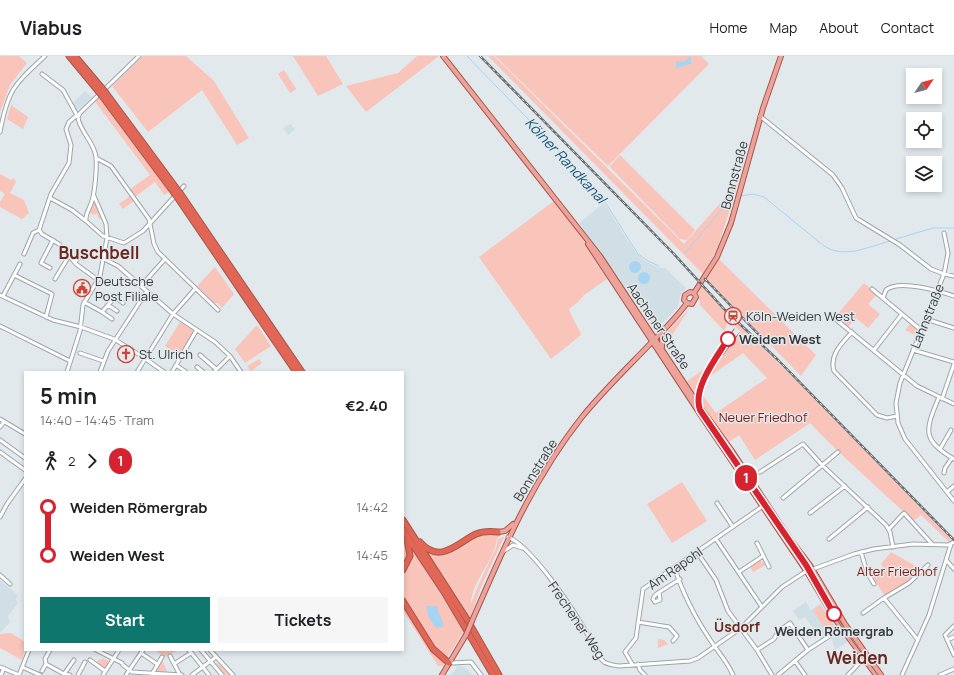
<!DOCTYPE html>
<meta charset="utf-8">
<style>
:root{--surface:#fff;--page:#f6f6f6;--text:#202124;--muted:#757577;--line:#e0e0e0;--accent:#0f766e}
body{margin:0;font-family:Manrope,sans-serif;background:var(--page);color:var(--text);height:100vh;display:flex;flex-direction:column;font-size:15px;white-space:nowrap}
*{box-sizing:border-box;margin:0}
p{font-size:13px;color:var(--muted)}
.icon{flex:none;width:22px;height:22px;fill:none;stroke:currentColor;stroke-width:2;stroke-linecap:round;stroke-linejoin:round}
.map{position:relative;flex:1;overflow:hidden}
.details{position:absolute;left:24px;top:315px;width:380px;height:280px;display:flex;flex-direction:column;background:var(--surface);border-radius:0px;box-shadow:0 2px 6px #0003}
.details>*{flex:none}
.badge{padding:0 8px;border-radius:13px;font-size:14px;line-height:26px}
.needle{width:26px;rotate:55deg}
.controls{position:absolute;left:906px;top:12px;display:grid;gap:8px}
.controls a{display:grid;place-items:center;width:36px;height:36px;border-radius:0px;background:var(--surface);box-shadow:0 2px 6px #0003;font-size:20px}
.map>.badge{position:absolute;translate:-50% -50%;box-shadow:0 0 0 2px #fff}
.legs{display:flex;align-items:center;gap:6px;height:44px;padding:0 16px;font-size:13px}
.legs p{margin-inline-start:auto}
.summary{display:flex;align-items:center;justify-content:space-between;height:68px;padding:0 16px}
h1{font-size:22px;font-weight:700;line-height:30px}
.cta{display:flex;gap:8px;margin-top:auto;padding:8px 16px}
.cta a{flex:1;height:46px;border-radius:0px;background:var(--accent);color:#fff;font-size:16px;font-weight:700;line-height:46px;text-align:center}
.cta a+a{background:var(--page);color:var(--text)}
ul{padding:0 16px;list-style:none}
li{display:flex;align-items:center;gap:14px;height:48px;font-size:15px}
li i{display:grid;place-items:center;width:6px;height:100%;margin:0 5px;background:currentColor}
li i::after{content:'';width:10px;height:10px;margin:-5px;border:3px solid;border-radius:50%;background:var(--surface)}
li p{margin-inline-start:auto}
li:first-child i{background:linear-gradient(#0000 50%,currentColor 0)}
li:last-child i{background:linear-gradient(currentColor 50%,#0000 0)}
header{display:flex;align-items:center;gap:24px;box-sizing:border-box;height:56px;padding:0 20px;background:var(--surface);border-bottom:1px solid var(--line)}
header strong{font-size:19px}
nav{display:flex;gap:22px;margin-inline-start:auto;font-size:14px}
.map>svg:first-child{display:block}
</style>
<header>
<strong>Viabus</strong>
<nav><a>Home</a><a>Map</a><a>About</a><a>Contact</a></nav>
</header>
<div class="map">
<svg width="954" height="619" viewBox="0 0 954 619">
<rect width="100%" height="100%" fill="#e2e9ed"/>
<!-- built -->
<path fill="#d0dee6" d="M85,35L92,41L76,56L72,48Z
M291,68L295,74L288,79L283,72Z
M604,147L636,197L644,204L659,212H665L686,232L681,237L678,251L656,274L579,167Z
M0,524L18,539L16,544L18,547L8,560L10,566L0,577Z
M806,546L811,554L821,547L837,572L821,583L805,561L799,564L793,555Z
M841,575L849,585L835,594L831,581Z
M458,610L464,611L473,619H451Z"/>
<!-- green -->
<path fill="#f9c4ba" d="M0,0H19L27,7L10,29L0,56Z
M143,0H186L214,25L249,82L237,89L202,34L148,76L112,30Z
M293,0H326L343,28L318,40Z
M417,0H439L366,56L346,30L398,17Z
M488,0H494L684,188L739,126L717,193L703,218Z
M495,0H701L709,8L608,110Z
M284,14L296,33L290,37L278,18Z
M99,42L117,63L169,136L164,139L155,126L135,141L129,134L150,119L99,51L95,45Z
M11,49L28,61L23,73L7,63Z
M620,99L695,174L687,184L680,183L611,112L610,110Z
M0,118L11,124L14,122L16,126L10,137L24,144L29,157L22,163L0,151V146L5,138L0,135Z
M130,140L134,145L123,153L119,148Z
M554,145L581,180L607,223L584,239L578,246L569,253C572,263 578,269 581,279L551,303L479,201Z
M93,147L95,148L103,162L99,163L97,157L94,159L88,156Z
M718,202L816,299L801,320L706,222Z
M215,211L234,238L222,252L218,247H214L197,230Z
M864,227L877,238L868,248L880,258L868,272L856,262L848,271L836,260Z
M702,230L727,257L724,261L727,269L724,275L700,249L698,236Z
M690,252L666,288L663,285L666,277Z
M732,262L800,328L952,484L949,486L921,459L913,465C879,432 843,402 810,367L755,404L739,379L729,386L700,347L701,337L716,357L767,322L743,297L709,321L717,306L741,276L732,267Z
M180,266L195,275L180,300L165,290Z
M911,267L917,273L915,279L905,274Z
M257,269L271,290L245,307L235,293Z
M259,303L262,307L251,315L247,310Z
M710,309L699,330L697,340L687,325Z
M682,426L707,465L672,487L647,448Z
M497,477L502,479L497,482C495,505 472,524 471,547L482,521L496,492L498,483L504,481L481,531L470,563L425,492L441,497L478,478Z
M403,479L409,496L403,512Z
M412,492L464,575L447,602C439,600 406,553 403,543C398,529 408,506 412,492Z
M891,496L921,513L908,525L885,540L871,519L883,511L881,508Z
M760,504L766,509L753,516L750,511Z
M403,547L445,606L443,610H438L403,555Z
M820,549L836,573L828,578L813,554Z
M11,577L25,586V594L22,604L0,592V578Z
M658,583L664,584L668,588L658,592Z
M154,594H179L164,601Z
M103,602L110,606L103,613L96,608L99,603L101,604Z
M162,604L168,617L154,615Z
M214,606L220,609L229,619H223L212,607Z"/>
<!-- water -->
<path fill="#a6d5f4" d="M689,1L691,2V8L675,12L677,5L684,6Z
M629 211a6 6 0 1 1 12 0a6 6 0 1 1-12 0Z
M638 222a6 6 0 1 1 12 0a6 6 0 1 1-12 0Z
M426,550H437C437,558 444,563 443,571L436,572L429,562Z"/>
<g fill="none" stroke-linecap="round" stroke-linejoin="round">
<!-- stream -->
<path stroke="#a6d5f4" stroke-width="1" d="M467,0L588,125L607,149L638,198L648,205L659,210
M740,140L753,138L764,141L824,190C845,203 868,191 890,185
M893,184L933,172H954
M686,196L727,147L737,141"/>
<!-- minor casing -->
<g stroke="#9ea5a9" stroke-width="5">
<path id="minor" d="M139,0L80,57L78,61C79,75 94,85 96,101C97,111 95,135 92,145C90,152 85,158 86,165L103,180L124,187L143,175L184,130
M42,18L63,34L78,61
M76,60L69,66L66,73L71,89L69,107L51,138L39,174L42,178L59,188L76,208L98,224
M760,60L833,119L842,132L856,162L900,189L931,213L944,218L954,220
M0,76C8,33 14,29 45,0
M96,102L111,110L149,163L154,188L158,196L218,254
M50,142L72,154L86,165
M944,177L948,197L944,218L900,327L896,347L898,367L905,383L954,445
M24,198L33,177L39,174
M106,204L118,210L173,258L215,286L230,300L241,316
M75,206L80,200L84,202
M50,212L41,207L53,184
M14,219L52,238L46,261
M55,223L69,200
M141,230L165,203
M872,233L921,274
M0,239L53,264L81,271L114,283L143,301L164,316
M3,240L20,208
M883,242L886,234C899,223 939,235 954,240
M84,246L102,256L115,241L123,247
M108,249L117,255
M102,256L112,263
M834,262L917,330L954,348
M926,263L954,272
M0,270L70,305
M852,276C842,287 829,299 834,315L877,359L887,362L897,360
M874,294L902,258
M913,294L954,306
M80,297L103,305
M200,299L216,313
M176,309L186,316
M197,311L203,316
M67,316L80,275L83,249L100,220L107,182L106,168L94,140
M100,316L108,295L147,235
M137,316L173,258L195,233
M172,316L196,275
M214,316L230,300
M939,341C926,373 920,383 954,403
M942,343L954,308
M0,363L25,378
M0,371L4,366
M0,384L25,402
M940,393L951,374
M0,396L25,414
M760,416L803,388L822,409L886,469L890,476L893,491
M944,417L945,412L952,402
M947,436L954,430
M783,442L838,396
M717,447L733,471
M810,457L845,430
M904,457L932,488
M0,461L7,448L25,423
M889,473L903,458
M508,481C532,491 570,549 584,572C590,582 595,598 604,606C609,609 614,609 619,610L690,605L698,602L741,572L782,531L805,516L854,498L874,493L913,488L948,489L954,486
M716,483L762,551
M829,483L868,451
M757,487L769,511
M504,495L513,489L522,492
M697,496L716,524L728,555L757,594L772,619
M861,496L867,516L874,528
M947,505L954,513
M675,512C681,534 696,563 709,582C717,595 727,605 733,619
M739,516L763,500
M0,519L10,528
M659,536L660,544L655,546L653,543C654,539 658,537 661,535L680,523
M863,557L884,542
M638,566L669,571L677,580L673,585
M954,570L945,579L954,599
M918,584L884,542L909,527L928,509
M947,584L954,581
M50,594L45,603L46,608L64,618L70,619
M96,594L122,607
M189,594L209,619
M201,594L222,619
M210,594L233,619
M757,594L774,583L778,576L790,567L808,594
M141,597L157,608
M170,600L180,619
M90,604L105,615
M795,605L805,619
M453,607L471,606L481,619
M174,608L191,597
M632,608L625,596L636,582L643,533L763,450
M638,608L640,614L645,619
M123,609L132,616L182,619
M0,611L19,619
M22,611L40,619
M42,615L46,608
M64,618L74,604
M152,618L162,601
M1,619L4,612
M19,619L29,594
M78,619L85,606
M103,619L119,594
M126,619L143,594
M192,619L216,601
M778,619L808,594L842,572
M848,619L864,602
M902,619L929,559L951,488
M940,619L954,613"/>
</g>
<!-- major casing -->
<g stroke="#a6564d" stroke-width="6">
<path id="major" d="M443,0L600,200L700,351L732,395L790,483L810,509L845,568L881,619
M588,188L702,361L807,516L835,563L876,619
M694,237L717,201L731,167L763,52L781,0
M687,247L684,244L685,239L690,236L694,237
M687,247L692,248L696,241L694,237
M662,291V276
M498,476L505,475L513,468
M472,565C503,493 533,423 582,361C603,335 627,312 650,288C663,275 676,262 687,247
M442,619L466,579"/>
</g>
<!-- highway casing -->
<g stroke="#a6564d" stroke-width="7">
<path id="highway" d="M69,0L98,35
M75,0L102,32
M106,37L177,133
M102,40L174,137
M180,137L302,316
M177,141L296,316
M403,464L468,565L499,619
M403,474L444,536L493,619
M420,486C440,509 457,487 476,478C483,475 490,475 498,476
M403,514L410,500L407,483
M403,545L433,593L449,607"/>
</g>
<!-- minor -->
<use href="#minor" stroke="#fff" stroke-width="3"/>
<!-- major -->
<use href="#major" stroke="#eea39a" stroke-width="4"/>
<!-- highway -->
<use href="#highway" stroke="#e26656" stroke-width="5"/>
<!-- tram -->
<path stroke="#686b6e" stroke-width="1" d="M734,273C720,295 691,331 701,356L806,509L837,564L878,619
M723,299L739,277"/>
<!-- rail casing -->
<g stroke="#686b6e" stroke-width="2.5">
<path id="rail" d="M480,0L673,197L725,254L778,304L954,484
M705,223L765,285"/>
</g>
<!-- rail -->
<use href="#rail" stroke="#e2e9ed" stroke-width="1" stroke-dasharray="3" stroke-linecap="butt"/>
<!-- major-bridge casing -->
<g stroke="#a6564d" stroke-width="6" stroke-linecap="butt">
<path id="major-bridge" d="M466,579L472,565"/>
</g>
<!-- highway-bridge casing -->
<g stroke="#a6564d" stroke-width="7" stroke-linecap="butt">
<path id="highway-bridge" d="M102,32L106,37
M98,35L102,40
M177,133L180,137
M174,137L177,141"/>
</g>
<!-- major-bridge -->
<use href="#major-bridge" stroke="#eea39a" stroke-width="4"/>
<!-- highway-bridge -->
<use href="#highway-bridge" stroke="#e26656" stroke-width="5"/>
</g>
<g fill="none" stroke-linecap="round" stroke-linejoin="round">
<!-- line-1 casing -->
<g stroke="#fff" stroke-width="9">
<path id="line-1" d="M728,283C717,301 692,332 700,354L806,509L834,558"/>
</g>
<!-- line-1 -->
<use href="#line-1" stroke="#d52330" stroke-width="6"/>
</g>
<!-- icons -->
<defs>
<g id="civic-ring" transform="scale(0.9)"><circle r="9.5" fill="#e2e9ed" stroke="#d14435" stroke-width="1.5"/><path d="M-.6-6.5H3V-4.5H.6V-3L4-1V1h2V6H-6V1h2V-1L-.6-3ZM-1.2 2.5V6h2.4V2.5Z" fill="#d14435"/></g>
<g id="station-ring" transform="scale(0.9)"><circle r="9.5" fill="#e2e9ed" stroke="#d14435" stroke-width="1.5"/><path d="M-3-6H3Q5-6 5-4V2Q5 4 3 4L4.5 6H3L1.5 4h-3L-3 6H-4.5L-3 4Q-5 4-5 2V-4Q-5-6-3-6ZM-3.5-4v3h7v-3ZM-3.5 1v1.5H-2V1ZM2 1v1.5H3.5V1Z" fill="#d14435"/></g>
<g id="church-ring" transform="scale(0.9)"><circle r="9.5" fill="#e2e9ed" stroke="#d14435" stroke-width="1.5"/><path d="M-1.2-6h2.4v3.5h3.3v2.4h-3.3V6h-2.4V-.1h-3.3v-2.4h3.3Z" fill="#d14435"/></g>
</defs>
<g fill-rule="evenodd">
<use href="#civic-ring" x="82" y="232"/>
<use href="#station-ring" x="733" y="260"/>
<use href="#church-ring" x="126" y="298"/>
</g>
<!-- markers -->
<g fill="#fff" stroke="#d52330" stroke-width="2">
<circle cx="728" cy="283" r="7"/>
<circle cx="834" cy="558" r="7"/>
</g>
<g text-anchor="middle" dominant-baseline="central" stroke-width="3" stroke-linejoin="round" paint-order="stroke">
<!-- street labels -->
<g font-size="13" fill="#37393b" stroke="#e2e9ed">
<text transform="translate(734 119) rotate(-75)">Bonnstraße</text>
<text transform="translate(927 260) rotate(-68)">Lahnstraße</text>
<text transform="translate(659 270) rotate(56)">Aachener Straße</text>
<text transform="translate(535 414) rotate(-58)">Bonnstraße</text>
<text transform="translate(675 512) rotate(-35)">Am Rapohl</text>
<text transform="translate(577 564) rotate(56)">Frechener Weg</text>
</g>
<!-- poi labels -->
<g font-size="13" fill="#37393b" stroke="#e2e9ed" text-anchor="start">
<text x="95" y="225">Deutsche<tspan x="95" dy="15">Post Filiale</tspan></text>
<text x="746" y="260">Köln-Weiden West</text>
<text x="139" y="298">St. Ulrich</text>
</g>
<!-- stop labels -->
<g font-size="13" font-weight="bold" fill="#37393b" stroke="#e2e9ed" text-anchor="start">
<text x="739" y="283">Weiden West</text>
<text x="834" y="575" text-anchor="middle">Weiden Römergrab</text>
</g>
<!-- park labels -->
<g font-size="13" fill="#7e180f" stroke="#e2e9ed">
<text x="763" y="361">Neuer Friedhof</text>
<text x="897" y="515">Alter Friedhof</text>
</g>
<!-- water labels -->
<g font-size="14" font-style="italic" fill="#135476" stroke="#e2e9ed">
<text transform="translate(566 104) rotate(47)">Kölner Randkanal</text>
</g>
<!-- neighbourhood labels -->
<g font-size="14" font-weight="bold" fill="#6c271f" stroke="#e2e9ed">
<text x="737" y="570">Üsdorf</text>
</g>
<!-- district labels -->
<g font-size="17" font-weight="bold" fill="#6c271f" stroke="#e2e9ed">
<text x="99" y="196">Buschbell</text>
<text x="857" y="601">Weiden</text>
</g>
</g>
</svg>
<div class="controls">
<a><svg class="needle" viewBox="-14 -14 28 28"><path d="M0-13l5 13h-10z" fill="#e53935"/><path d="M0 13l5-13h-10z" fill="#757577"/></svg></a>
<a><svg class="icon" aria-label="locate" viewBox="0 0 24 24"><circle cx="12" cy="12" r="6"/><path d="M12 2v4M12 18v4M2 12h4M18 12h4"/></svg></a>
<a><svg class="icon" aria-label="layers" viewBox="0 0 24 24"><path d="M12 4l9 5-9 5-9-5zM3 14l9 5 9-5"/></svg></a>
</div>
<b class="badge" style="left:746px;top:422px;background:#d52330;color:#fff">1</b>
<section class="details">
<div class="summary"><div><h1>5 min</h1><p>14:40 – 14:45 · Tram</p></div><b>€2.40</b></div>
<div class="legs"><svg class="icon" aria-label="walk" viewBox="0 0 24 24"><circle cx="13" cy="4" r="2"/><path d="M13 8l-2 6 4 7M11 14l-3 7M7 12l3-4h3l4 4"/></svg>2<svg class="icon" aria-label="forward" viewBox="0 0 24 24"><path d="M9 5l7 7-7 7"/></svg><b class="badge" style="background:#d52330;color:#fff">1</b></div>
<ul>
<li><i style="color:#d52330"></i><b>Weiden Römergrab</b><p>14:42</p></li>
<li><i style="color:#d52330"></i><b>Weiden West</b><p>14:45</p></li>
</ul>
<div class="cta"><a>Start</a><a>Tickets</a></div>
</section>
</div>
